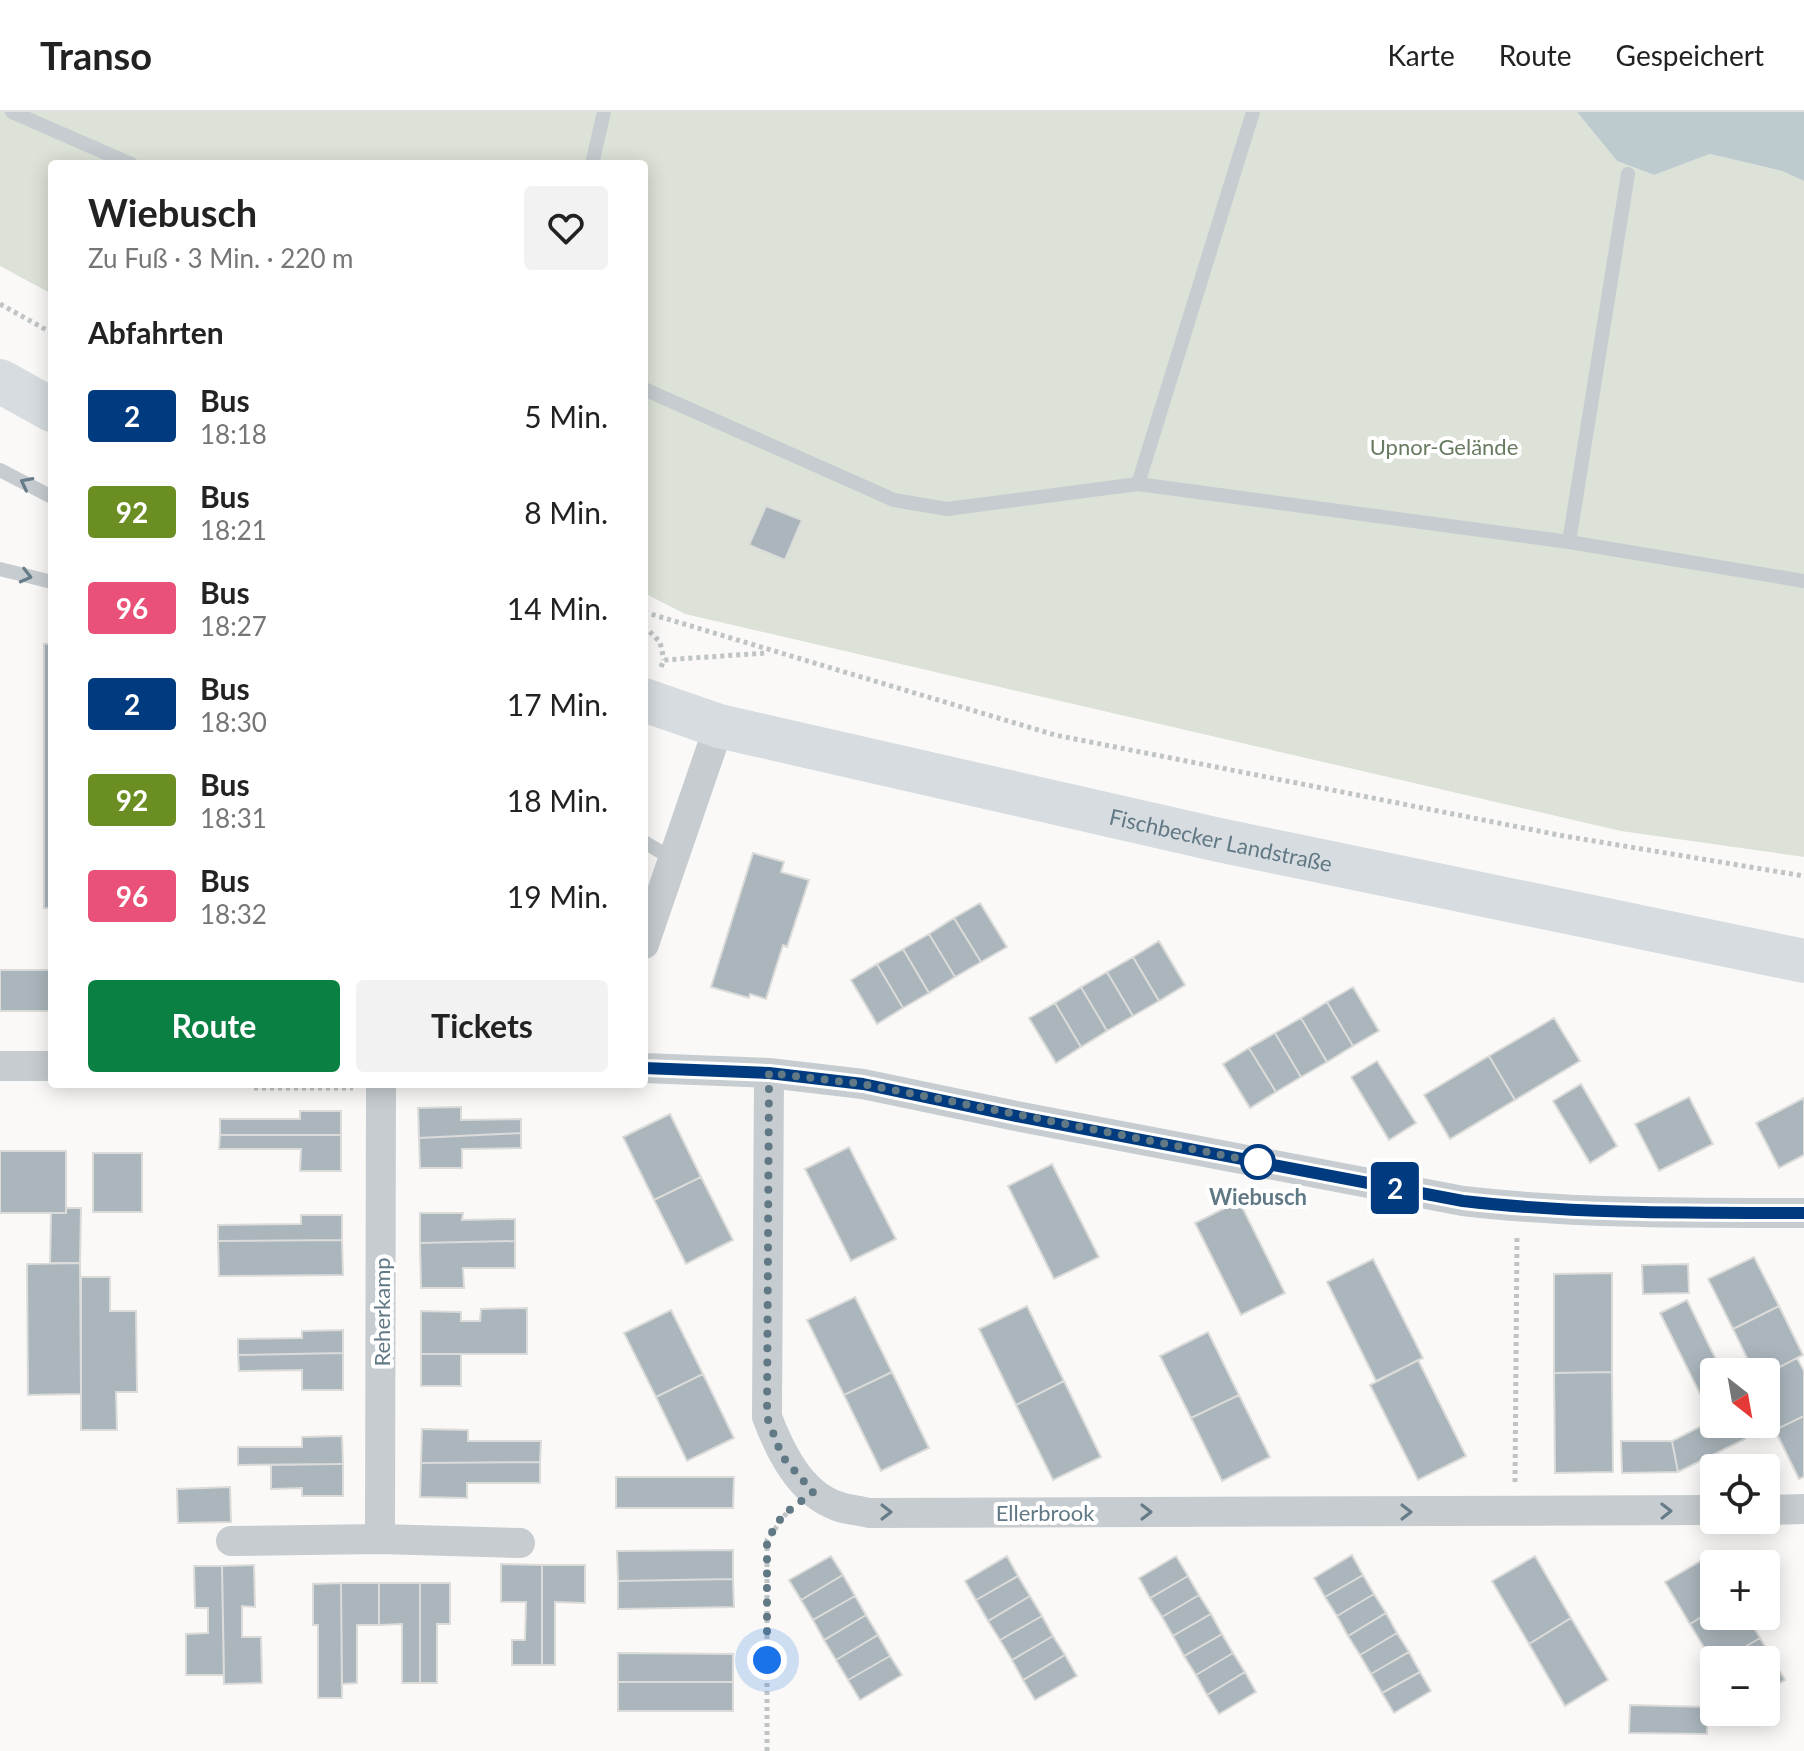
<!DOCTYPE html>
<html lang="de">
<meta charset="utf-8">
<style>
:root{--surface:#fff;--page:#f2f2f2;--text:#222;--muted:#767676;--line:#e0e0e0;--accent:#0b8043}
body{margin:0;font-family:Lato,sans-serif;background:var(--page);color:var(--text);height:100vh;display:flex;flex-direction:column;font-size:30px;white-space:nowrap}
*{box-sizing:border-box;margin:0}
p{font-size:26px;color:var(--muted)}
.icon{flex:none;width:44px;height:44px;fill:none;stroke:currentColor;stroke-width:2;stroke-linecap:round;stroke-linejoin:round}
.map{position:relative;flex:1;overflow:hidden}
.details{position:absolute;left:48px;top:48px;width:600px;height:928px;display:flex;flex-direction:column;background:var(--surface);border-radius:8px;box-shadow:0 4px 20px #0003}
.details>*{flex:none}
.badge{padding:0 16px;border-radius:6px;font-size:28px;line-height:52px}
.needle{width:52px;rotate:149deg}
.buttons{position:absolute;left:1700px;top:1246px;display:grid;gap:16px}
.buttons a{display:grid;place-items:center;width:80px;height:80px;border-radius:8px;background:var(--surface);box-shadow:0 4px 20px #0003;font-size:40px}
.you{position:absolute;width:40px;height:40px;margin:-20px;border:6px solid #fff;border-radius:50%;background:#1a73e8;box-shadow:0 0 0 12px #1a73e833}
.map>.badge{position:absolute;translate:-50% -50%;box-shadow:0 0 0 4px #fff}
h2{padding:0 40px;font-size:30px;line-height:72px}
.round{display:grid;place-items:center;flex:none;width:84px;height:84px;border-radius:8px;background:var(--page)}
.head{display:flex;align-items:center;justify-content:space-between;height:136px;padding:0 40px}
h1{font-size:38px;font-weight:700;line-height:60px}
.action{display:flex;gap:16px;margin-top:auto;padding:16px 40px}
.action a{flex:1;height:92px;border-radius:8px;background:var(--accent);color:#fff;font-size:32px;font-weight:700;line-height:92px;text-align:center}
.action a+a{background:var(--page);color:var(--text)}
ul{padding:0;list-style:none}
li{display:flex;align-items:center;gap:24px;height:96px;padding:0 40px}
li div{flex:1}
li b{display:block;font-size:30px}
li em{font-style:normal}
li .badge{min-width:88px;font-weight:700;text-align:center}
header{display:flex;align-items:center;gap:48px;box-sizing:border-box;height:112px;padding:0 40px;background:var(--surface);border-bottom:2px solid var(--line)}
header strong{font-size:38px}
nav{display:flex;gap:44px;margin-inline-start:auto;font-size:28px}
.map>svg:first-child{display:block}
</style>
<header>
<strong>Transo</strong>
<nav><a>Karte</a><a>Route</a><a>Gespeichert</a></nav>
</header>
<div class="map">
<svg width="1804" height="1639" viewBox="0 0 1804 1639">
<rect width="100%" height="100%" fill="#faf9f7"/>
<!-- green -->
<path fill="#dce2d7" d="M0,0H1577L1617,49L1654,63L1710,42L1782,59L1804,69V745L1621,719L685,502L644,481V52H52V182L0,154Z"/>
<!-- water -->
<path fill="#bdcbcf" d="M1577,0H1804V69L1782,59L1710,42L1654,63L1617,49Z"/>
<!-- building -->
<path fill="#aab6bc" stroke="#dbdbd9" stroke-width="2" d="M766,394L802,408L785,448L749,433Z
M44,532H52V796H44Z
M753,741L784,750L781,760L809,768L787,835L783,833L766,887L750,882L749,886L711,875Z
M980,791L1007,835L981,850L954,806Z
M954,806L981,850L955,865L929,822Z
M929,822L955,865L929,881L903,837Z
M1159,829L1185,873L1159,889L1133,845Z
M903,837L929,881L903,896L877,852Z
M1133,845L1159,889L1133,904L1107,860Z
M877,852L903,896L877,912L851,868Z
M0,858H52V899H0Z
M1107,860L1133,904L1107,919L1081,875Z
M1081,875L1107,919L1081,935L1055,891Z
M1353,875L1379,919L1353,934L1327,890Z
M1327,890L1353,934L1327,950L1301,906Z
M1055,891L1081,935L1056,951L1029,906Z
M1301,906L1327,950L1301,965L1275,921Z
M1554,906L1580,949L1515,988L1489,944Z
M1275,921L1301,965L1276,980L1249,936Z
M1249,936L1276,980L1250,996L1223,952Z
M1489,944L1515,988L1450,1027L1424,983Z
M1377,949L1416,1011L1389,1028L1351,965Z
M1581,972L1617,1034L1590,1051L1553,989Z
M1689,985L1713,1032L1659,1059L1635,1012Z
M1804,986V1043L1779,1056L1756,1011Z
M461,995V1008L521,1007V1021L419,1026L418,996Z
M300,999H341V1023H220V1007H300Z
M670,1002L701,1065L654,1088L623,1025Z
M521,1021V1036L462,1037V1056H420L419,1026Z
M220,1023H341V1059H300L301,1037H219Z
M849,1035L896,1127L851,1149L805,1057Z
M0,1039H66V1101H0Z
M93,1041H142V1100H93Z
M1052,1052L1099,1145L1054,1167L1008,1074Z
M701,1065L733,1128L686,1152L654,1088Z
M1239,1089L1285,1181L1241,1203L1195,1111Z
M66,1096H81L80,1151H50L51,1101H66Z
M420,1101H463L462,1108L515,1107V1129L420,1131Z
M301,1103H342V1128L218,1129V1113L301,1112Z
M342,1128L343,1163L219,1164L218,1129Z
M515,1129V1156H463L464,1176H421L420,1131Z
M1754,1145L1779,1194L1733,1217L1708,1167Z
M1373,1147L1423,1246L1376,1269L1327,1170Z
M80,1151L81,1282L28,1283L27,1152Z
M1688,1152L1689,1181L1643,1182L1642,1153Z
M1612,1161V1260L1554,1261V1162Z
M81,1165H110V1199H136L137,1280H116L117,1318H81Z
M855,1185L892,1260L844,1283L807,1208Z
M1687,1188L1722,1260H1714L1713,1308L1660,1201Z
M1027,1194L1064,1269L1016,1293L979,1217Z
M1779,1194L1803,1243L1766,1262L1754,1260L1733,1217Z
M527,1196V1242H421V1199L461,1200V1209H480L481,1197Z
M671,1198L703,1262L656,1285L624,1221Z
M343,1218V1241L238,1243V1227L302,1226V1219Z
M1208,1220L1239,1283L1191,1306L1160,1244Z
M343,1241V1278H302V1258L239,1259L238,1243Z
M421,1242H461V1274H421Z
M1797,1246L1804,1259V1304L1775,1318L1766,1301V1262Z
M1418,1248L1466,1344L1418,1368L1370,1273Z
M892,1260L929,1336L881,1359L844,1283Z
M1612,1260L1613,1360L1555,1361L1554,1261Z
M703,1262L734,1326L687,1349L656,1285Z
M1064,1269L1101,1345L1053,1368L1016,1293Z
M1239,1283L1270,1345L1222,1369L1191,1306Z
M1804,1304V1365L1799,1367L1775,1318Z
M1713,1308L1714,1312H1738L1745,1327L1678,1360L1672,1329Z
M422,1317L468,1318V1329H541L540,1350L421,1351Z
M342,1324L343,1352L238,1353V1335H302V1325Z
M1621,1329H1672L1678,1360L1622,1361Z
M540,1350V1371H467V1386L420,1385L421,1351Z
M343,1352V1384H302V1376L271,1377V1353Z
M616,1365H734L733,1396H616Z
M230,1375L231,1410L178,1411L177,1377Z
M733,1438V1467L618,1469L617,1439Z
M1352,1443L1363,1463L1325,1485L1314,1466Z
M1711,1443L1716,1452H1714V1497L1690,1512L1665,1470Z
M831,1444L843,1463L801,1488L789,1468Z
M1007,1444L1018,1464L976,1488L965,1469Z
M1176,1444L1188,1464L1150,1486L1139,1466Z
M1535,1444L1571,1506L1529,1532L1492,1469Z
M501,1452L542,1453V1553H512V1528H525L526,1490H501Z
M254,1453L255,1495L242,1494V1525H261L262,1571L224,1572L222,1454Z
M542,1453H585V1491L555,1490V1553H542Z
M194,1454H222L224,1563H186V1522L208,1521V1496H195Z
M843,1463L855,1484L813,1508L801,1488Z
M1363,1463L1374,1482L1337,1504L1325,1485Z
M1018,1464L1030,1484L988,1509L976,1488Z
M1188,1464L1199,1483L1162,1505L1150,1486Z
M733,1467L734,1495L618,1497V1469Z
M341,1471L342,1586H318V1513H313V1472Z
M341,1471H379V1513H357V1571L342,1572Z
M379,1471H420V1571H402V1512L379,1513Z
M420,1471H450V1512H437V1571H420Z
M1374,1482L1386,1501L1348,1524L1337,1504Z
M1199,1483L1211,1502L1173,1524L1162,1505Z
M855,1484L866,1503L824,1528L813,1508Z
M1030,1484L1042,1504L1000,1528L988,1509Z
M1714,1497V1504H1747L1760,1526L1723,1548H1714V1552L1690,1512Z
M1386,1501L1397,1521L1360,1543L1348,1524Z
M1211,1502L1222,1522L1184,1544L1173,1524Z
M866,1503L878,1523L836,1548L824,1528Z
M1042,1504L1053,1524L1012,1548L1000,1528Z
M1571,1506L1608,1568L1565,1594L1529,1532Z
M1397,1521L1409,1540L1371,1562L1360,1543Z
M1222,1522L1233,1541L1196,1563L1184,1544Z
M878,1523L890,1544L848,1568L836,1548Z
M1053,1524L1065,1543L1023,1568L1012,1548Z
M1760,1526L1785,1568L1766,1579V1548H1723Z
M1409,1540L1420,1560L1382,1581L1371,1562Z
M618,1541L733,1542V1570H618Z
M1233,1541L1245,1560L1207,1583L1196,1563Z
M1065,1543L1077,1564L1035,1588L1023,1568Z
M890,1544L902,1563L860,1588L848,1568Z
M1245,1560L1256,1580L1219,1602L1207,1583Z
M1420,1560L1431,1579L1394,1601L1382,1581Z
M618,1570H733V1599H618Z
M1630,1593L1708,1595L1707,1622L1629,1621Z"/>
<g fill="none" stroke-linecap="round" stroke-linejoin="round">
<!-- path -->
<path stroke="#c0c4c5" stroke-width="5" stroke-dasharray="4 4" stroke-linecap="butt" d="M0,192L52,221
M644,500L1055,623L1564,724L1804,764
M644,514L660,530L664,548
M661,555L664,548L766,541
M187,972V976
M254,976H353
M1515,1370L1517,1124
M767,1639V1428L788,1399"/>
<!-- service -->
<path stroke="#c6cccf" stroke-width="14" d="M12,0L131,52
M592,52L604,0
M644,277L894,388L947,397L1138,372L1569,430L1804,469
M0,358L52,385
M1138,372L1253,0
M1569,430L1628,62
M0,457L52,470
M644,730L673,747"/>
<!-- minor -->
<path stroke="#c6cccf" stroke-width="30" d="M644,832L719,614
M0,954H52
M644,956L769,961L863,972L1021,1005L1463,1089C1576,1102 1690,1101 1804,1101
M769,961L767,1305C780,1339 800,1381 837,1394C847,1398 859,1398 869,1401L1714,1398
M1766,1398L1804,1397
M380,1427L381,972
M231,1429L380,1427L520,1431"/>
<!-- primary -->
<g stroke="#d6dcdf" stroke-width="44">
<path d="M0,269L52,298"/>
<path id="s1" d="M644,588L719,614L1219,728L1804,849"/>
</g>
</g>
<!-- one-way arrows -->
<defs><path id="oneway-chevron" d="M-2-3.5L2.5 0L-2 3.5" fill="none" stroke-width="1.6" stroke-linecap="round" stroke-linejoin="round" transform="scale(2)"/></defs>
<g stroke="#667c89">
<use href="#oneway-chevron" transform="translate(26 371) rotate(-153)"/>
<use href="#oneway-chevron" transform="translate(26 464) rotate(14)"/>
<use href="#oneway-chevron" transform="translate(1666 1399) rotate(-1)"/>
<use href="#oneway-chevron" transform="translate(886 1400)"/>
<use href="#oneway-chevron" transform="translate(1146 1400)"/>
<use href="#oneway-chevron" transform="translate(1406 1400)"/>
</g>
<g fill="none" stroke-linecap="round" stroke-linejoin="round">
<!-- line casing -->
<g stroke="#fff" stroke-width="18">
<path id="line" d="M644,956L769,961L863,972L1021,1005L1463,1089C1576,1102 1690,1101 1804,1101"/>
</g>
<!-- line -->
<use href="#line" stroke="#003b80" stroke-width="12"/>
<!-- walk -->
<path stroke="#617885" stroke-width="8" stroke-dasharray="0 14.4" d="M767,1548V1428L783,1403L813,1380L782,1344L767,1305L769,961L863,972L1258,1050"/>
</g>
<!-- markers -->
<circle fill="#fff" stroke="#003b80" stroke-width="4" cx="1258" cy="1050" r="16"/>
<g text-anchor="middle" dominant-baseline="central" stroke-width="8" stroke-linejoin="round" paint-order="stroke">
<!-- park labels -->
<g font-size="22" fill="#687b61" stroke="#fff">
<text x="1444" y="334">Upnor-Gelände</text>
</g>
<!-- street labels -->
<g font-size="22" fill="#617885" stroke="#fff">
<text stroke="none"><textPath href="#s1" startOffset="594">Fischbecker Landstraße</textPath></text>
<text transform="translate(381 1200) rotate(-90)">Reherkamp</text>
<text x="1045" y="1400">Ellerbrook</text>
</g>
<!-- stop labels -->
<g font-size="22" font-weight="bold" fill="#617885" stroke="#fff">
<text x="1258" y="1084">Wiebusch</text>
</g>
</g>
</svg>
<div class="buttons">
<a><svg class="needle" viewBox="-14 -14 28 28"><path d="M0-13l5 13h-10z" fill="#e53935"/><path d="M0 13l5-13h-10z" fill="#767676"/></svg></a>
<a><svg class="icon" aria-label="locate" viewBox="0 0 24 24"><circle cx="12" cy="12" r="6"/><path d="M12 2v4M12 18v4M2 12h4M18 12h4"/></svg></a>
<a>+</a>
<a>−</a>
</div>
<div class="you" style="left:767px;top:1548px"></div>
<b class="badge" style="left:1395px;top:1076px;background:#003b80;color:#fff">2</b>
<section class="details">
<div class="head"><div><h1>Wiebusch</h1><p>Zu Fuß · 3 Min. · 220 m</p></div><a class="round"><svg class="icon" aria-label="heart" viewBox="0 0 24 24"><path d="M12 20l-8-8c-3-5 5-10 8-4 3-6 11-1 8 4z"/></svg></a></div>
<h2>Abfahrten</h2>
<ul>
<li><span class="badge" style="background:#003b80;color:#fff">2</span><div><b>Bus</b><p>18:18</p></div><em>5 Min.</em></li>
<li><span class="badge" style="background:#6b8e23;color:#fff">92</span><div><b>Bus</b><p>18:21</p></div><em>8 Min.</em></li>
<li><span class="badge" style="background:#ea5178;color:#fff">96</span><div><b>Bus</b><p>18:27</p></div><em>14 Min.</em></li>
<li><span class="badge" style="background:#003b80;color:#fff">2</span><div><b>Bus</b><p>18:30</p></div><em>17 Min.</em></li>
<li><span class="badge" style="background:#6b8e23;color:#fff">92</span><div><b>Bus</b><p>18:31</p></div><em>18 Min.</em></li>
<li><span class="badge" style="background:#ea5178;color:#fff">96</span><div><b>Bus</b><p>18:32</p></div><em>19 Min.</em></li>
</ul>
<div class="action"><a>Route</a><a>Tickets</a></div>
</section>
</div>
